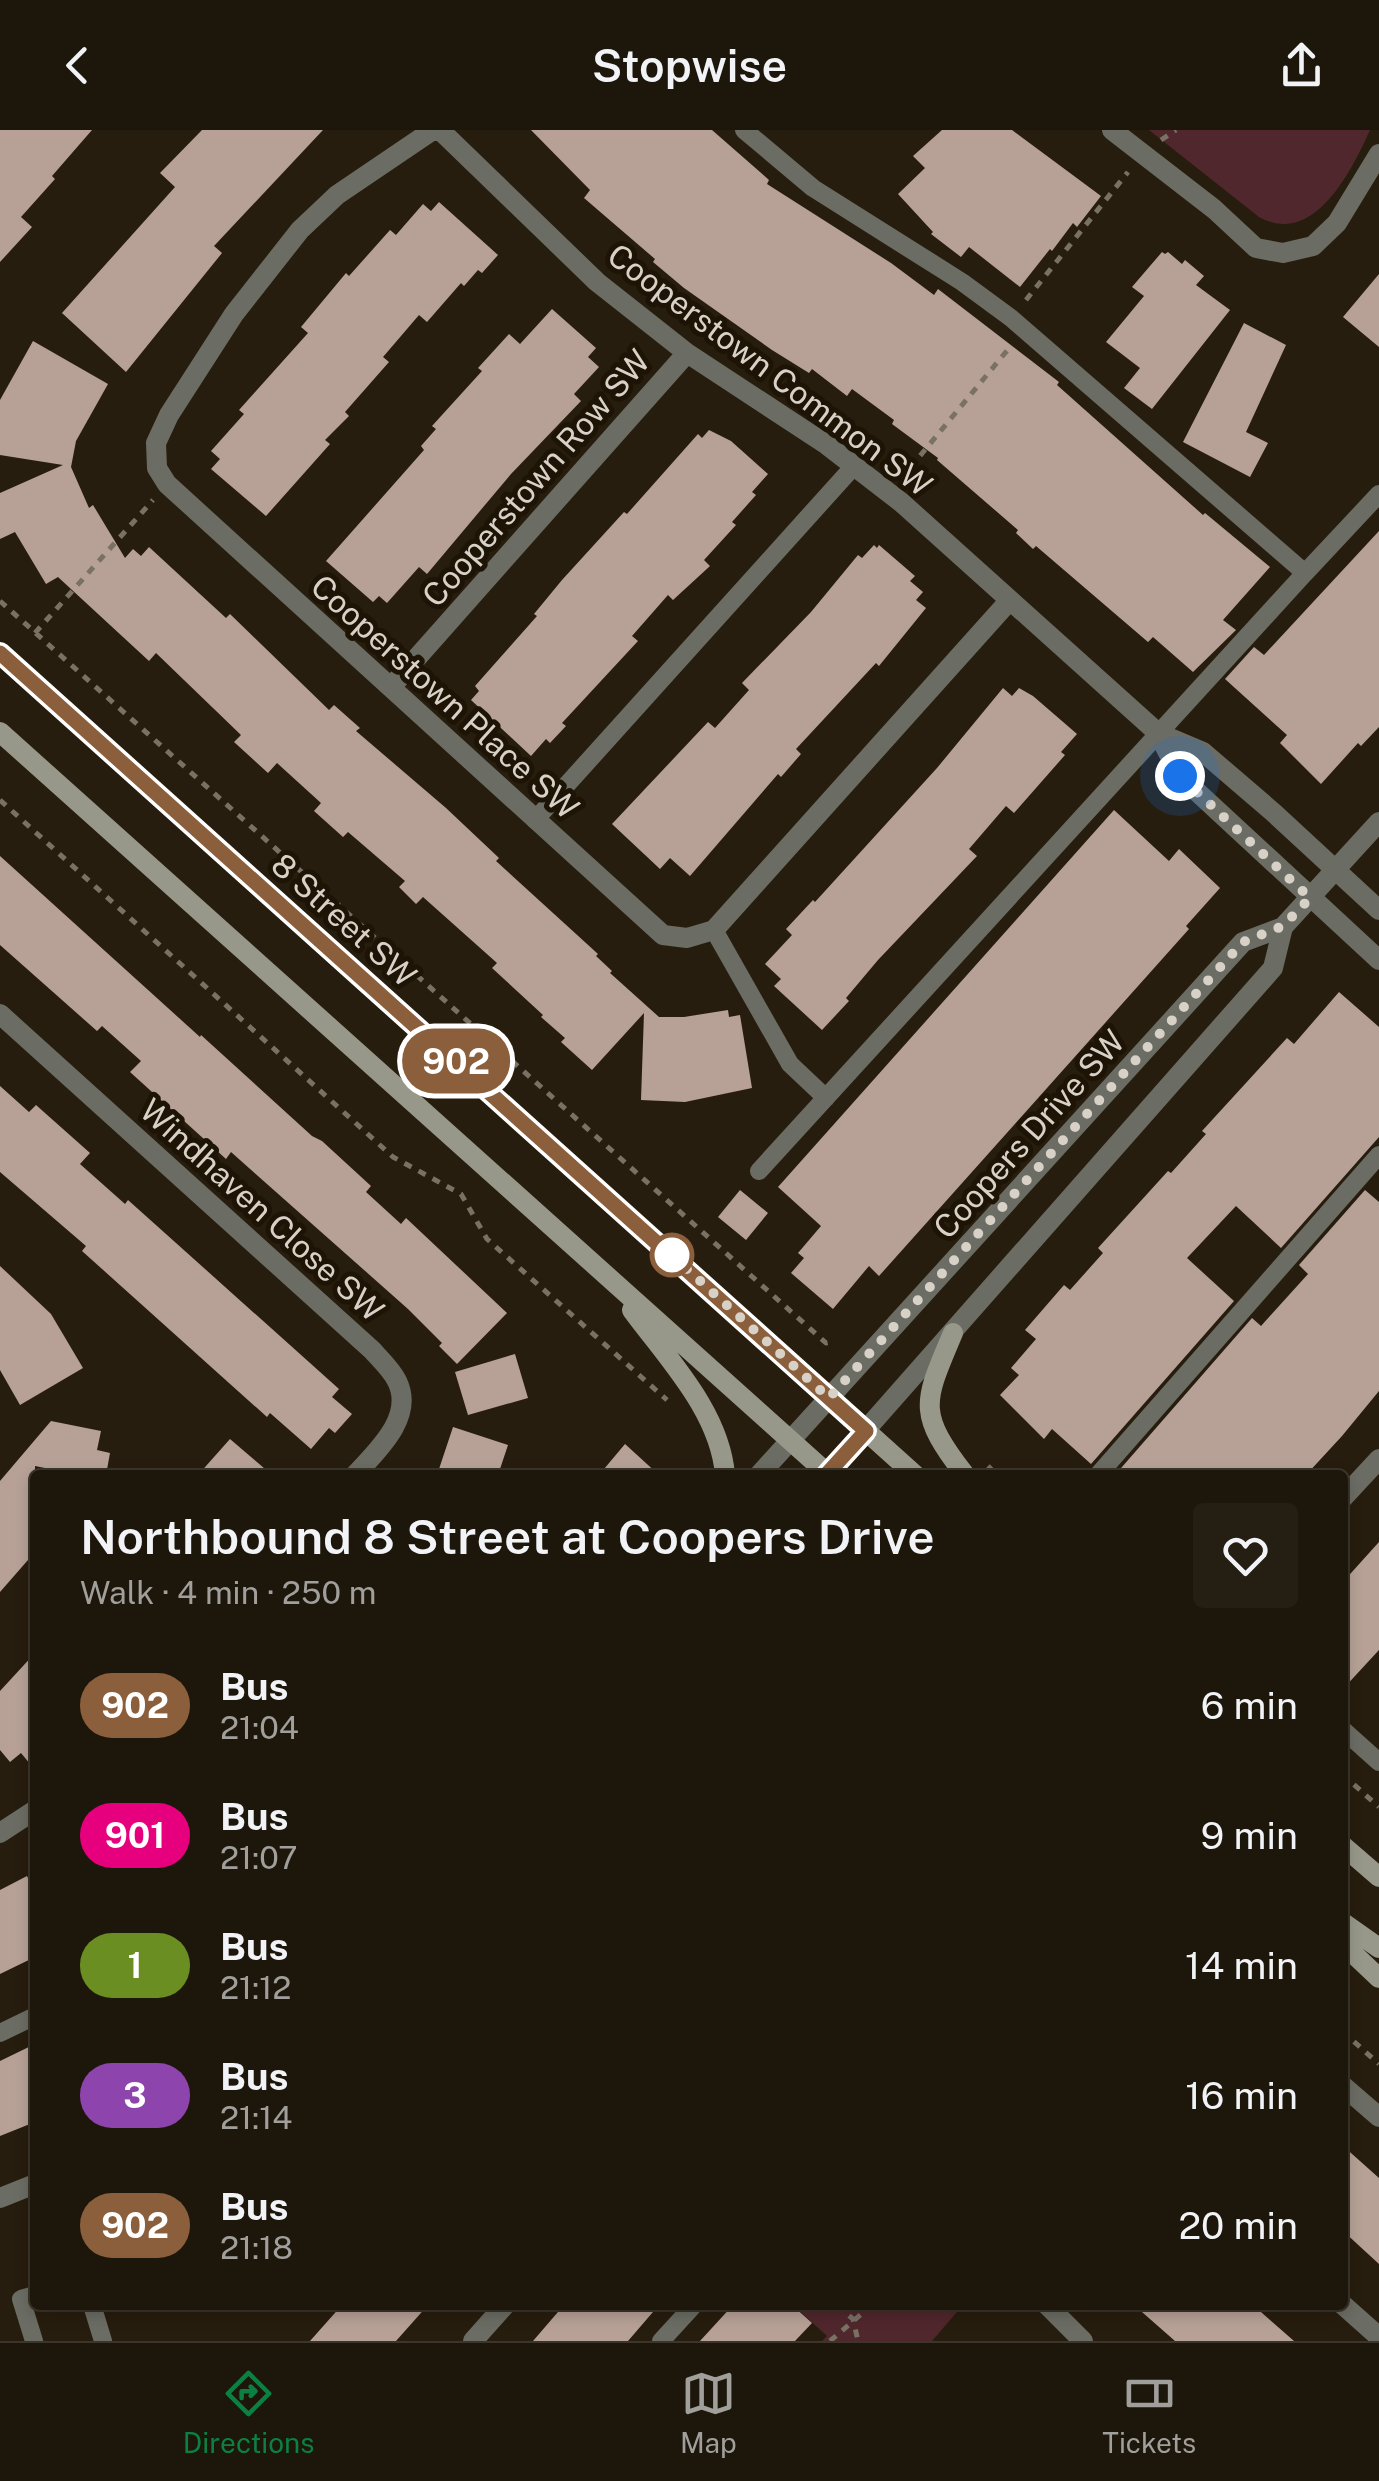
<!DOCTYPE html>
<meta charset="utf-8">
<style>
:root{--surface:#1d160a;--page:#251f13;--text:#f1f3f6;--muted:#a09f9c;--line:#3b352b;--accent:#0b8043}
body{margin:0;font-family:"Public Sans",sans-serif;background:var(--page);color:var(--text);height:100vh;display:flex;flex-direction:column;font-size:38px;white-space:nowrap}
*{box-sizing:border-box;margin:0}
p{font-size:32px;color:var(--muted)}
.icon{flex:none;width:55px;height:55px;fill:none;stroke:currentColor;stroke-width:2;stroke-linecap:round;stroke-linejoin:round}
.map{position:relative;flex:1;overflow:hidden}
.side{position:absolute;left:30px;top:1340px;width:1318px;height:840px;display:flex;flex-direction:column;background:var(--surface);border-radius:10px;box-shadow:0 5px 15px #0003,0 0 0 2px var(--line)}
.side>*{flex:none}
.badge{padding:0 20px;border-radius:32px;font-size:35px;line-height:65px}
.you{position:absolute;width:50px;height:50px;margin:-25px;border:8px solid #fff;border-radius:50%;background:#1a73e8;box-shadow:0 0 0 15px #1a73e833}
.map>.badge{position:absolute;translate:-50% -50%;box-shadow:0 0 0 5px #fff}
.round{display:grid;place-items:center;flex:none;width:105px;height:105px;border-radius:10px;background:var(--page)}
.overview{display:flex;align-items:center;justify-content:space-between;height:170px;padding:0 50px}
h1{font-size:48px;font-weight:600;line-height:75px}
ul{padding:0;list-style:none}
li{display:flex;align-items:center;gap:30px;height:130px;padding:0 50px}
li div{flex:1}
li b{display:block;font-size:38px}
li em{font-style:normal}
li .badge{min-width:110px;font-weight:700;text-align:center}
header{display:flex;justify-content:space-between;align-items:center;height:130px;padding:0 50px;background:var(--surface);font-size:45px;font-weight:600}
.tab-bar{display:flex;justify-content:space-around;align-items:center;height:140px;border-top:2px solid var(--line);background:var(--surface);font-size:28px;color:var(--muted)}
.tab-bar a{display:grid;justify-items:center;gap:5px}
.tab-bar .active{color:var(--accent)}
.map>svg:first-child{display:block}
</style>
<header><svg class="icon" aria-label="back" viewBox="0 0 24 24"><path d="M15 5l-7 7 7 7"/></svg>Stopwise<svg class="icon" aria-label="share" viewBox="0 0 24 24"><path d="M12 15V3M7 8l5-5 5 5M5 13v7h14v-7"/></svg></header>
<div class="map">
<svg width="1379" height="2211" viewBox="0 0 1379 2211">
<rect width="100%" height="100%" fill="#271d0e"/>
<!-- green -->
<path fill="#50272c" d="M1149,0H1370C1351,42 1314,117 1259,87Z
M793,2175H963L932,2211H822L827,2206Z"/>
<!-- building -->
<path fill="#b7a197" d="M0,0H92L52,46L55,49L21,87L32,97L0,132Z
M202,0H323L214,116L222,123L126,242L62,183L175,57L160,43Z
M531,0H712L769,50L767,54L891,133L934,165L938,159L1059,252L1057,255L1203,385L1205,383L1270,437L1223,490L1236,500L1193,542L1153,507L1148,512L1036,416L1033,419L1016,403L1018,400L937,330L938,328L892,294L894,290L852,259L847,266L812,239L809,243L772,220L684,158L653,132L655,129L584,68L590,60Z
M942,0H1012L1101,66L1077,97L1073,93L1052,121L1050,119L1020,157L969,117L961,127L931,104L933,102L898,64L925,38L913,26Z
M439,72L498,125L482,143L478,140L464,156L461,153L427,192L419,185L383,227L389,232L345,282L349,286L325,310L330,314L266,386L211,339L220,329L211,321L244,284L239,280L308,203L301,197L346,143L349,146L390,100L396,105L423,74L431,81Z
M1162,122L1165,124L1168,122L1182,134L1185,130L1204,146L1196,155L1230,180L1152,279L1124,258L1140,238L1106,212L1144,166L1132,157Z
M1379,144V217L1343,187Z
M552,179L596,218L588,227L599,237L574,264L581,271L511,344L427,444L419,437L387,473L379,466L373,472L326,431L424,320L421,316L436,299L432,296L482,241L478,238L509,204L520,214Z
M1244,193L1286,215L1246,302L1268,313L1250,347L1183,312Z
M33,211L108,254L76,311L71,337L89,378L93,375L125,428L133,419L141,426L149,417L226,488L230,484L329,580L334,575L360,598L356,601L446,678L499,728L496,731L598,824L596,826L612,841L610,843L659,887H684L728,880L729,887L740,885L752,958L685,972L641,970L644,883L592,940L561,912L565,908L541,887L543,885L492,838L497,833L423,767L416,774L399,757L405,751L348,702L343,707L314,681L321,673L277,633L268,643L234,612L241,605L156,523L149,531L58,447L46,454L15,402L0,409V363L63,335L0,325V270Z
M709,300L731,311L768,344L752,362L756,365L732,392L736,395L704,430L710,436L673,470L668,465L632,506L638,511L562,593L566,596L550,613L546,609L531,626L471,570L479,561L475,556L537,486L534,484L562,450L624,382L627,384L698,304L702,308Z
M1379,401V597L1361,616L1358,613L1321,654L1280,613L1287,605L1225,549L1254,517L1264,525Z
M874,415L877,418L879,415L915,446L910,451L923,462L916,470L926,478L879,536L876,533L796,619L801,624L781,647L778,644L690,746L670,728L660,739L612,694L708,592L715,598L749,560L742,553L811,482L858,425L862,428Z
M1003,558L1012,566L1019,558L1033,566L1077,604L1061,622L1065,625L1014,683L1006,676L969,719L977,726L878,830L846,868L849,871L822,900L774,856L781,849L765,834L792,805L786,799L813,770L815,772L937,638Z
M1114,680L1169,731L1179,719L1220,758L1186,796L1189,799L879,1146L869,1136L833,1179L791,1143L804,1128L798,1123L821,1096L778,1057Z
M0,726L200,907L201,905L312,1006L322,1011L371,1056L366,1062L401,1094L406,1088L507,1183L457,1234L439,1216L442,1213L408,1179L231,1022L226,1029L130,942L141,931L102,896L97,901L0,815Z
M1339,862L1379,897V1007L1281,1118L1236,1076L1187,1128L1234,1171L1091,1334L1052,1299L1044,1309L1000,1265L1019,1245L1011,1238L1036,1209L1025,1200L1064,1155L1070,1160L1103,1123L1098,1118L1168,1041L1171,1043L1206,1004L1202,1001L1287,908L1294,914Z
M0,956L29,982L36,975L90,1023L80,1034L125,1074L128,1070L339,1259L332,1267L352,1284L335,1303L329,1298L311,1319L270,1283L267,1287L82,1121L86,1116L0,1042Z
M740,1060L768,1083L746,1110L718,1087Z
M1365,1060L1379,1072V1261L1342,1306L1306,1345H1115L1252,1188L1261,1196L1308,1144L1299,1135Z
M0,1136L51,1184L83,1238L20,1275L0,1240Z
M515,1224L528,1268L468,1285L455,1242Z
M51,1291L101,1301L97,1320L110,1323L106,1345H80L35,1336V1422L0,1462V1351Z
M453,1297L508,1315L498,1345H437Z
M230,1309L272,1345H198Z
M625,1314L659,1345H599Z
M1379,1412V1520L1342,1560V1453Z
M35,1523V1640L21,1623L10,1632L0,1620V1561Z
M27,1746L35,1763V1827L0,1844V1760Z
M35,1914V1992L0,2006V1931Z
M1342,2015L1379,2048V2134L1342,2100Z
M342,2175H428L396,2211H310Z
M564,2175H659L628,2211H533Z
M733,2175H792L812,2193L795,2211H700Z
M1134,2175H1253L1294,2211H1175Z"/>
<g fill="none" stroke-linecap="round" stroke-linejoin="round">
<!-- path -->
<path stroke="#7a7165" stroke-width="5" stroke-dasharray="8 8" stroke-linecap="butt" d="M1161,10L1176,0
M1026,170L1128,42
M910,338L1010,217
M0,471L826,1213L831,1212
M35,503L153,370
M0,670L393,1027L461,1064L487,1109L667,1270
M988,1336L997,1345
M1342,1644L1379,1677
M1342,1901L1379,1934
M837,2175L853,2189L858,2211
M830,2211L872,2175"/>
<!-- service -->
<path stroke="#6b6c63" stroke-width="18" d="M744,0L813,58L962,152L1011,188L1305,443L1379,364
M535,690L854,336
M714,800L790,934L826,968
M759,1041L1305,443
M1098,1345L1379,1025
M1342,1599L1379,1632
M0,1903L35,1886
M92,2175L103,2211
M34,2211L21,2169L35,2165
M661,2211L694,2175"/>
<!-- minor -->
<path stroke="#6b6c63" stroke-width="20" d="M433,0L337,65L300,100L234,184L169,285L156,313L157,338L167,354L663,805L687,808L714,800L1010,470
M440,0L597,152L687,223L827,315L902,373L1158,603L1203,622L1274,683L1379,780
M1112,0L1214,79L1256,118L1283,123L1313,116L1337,93L1379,24
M391,557L687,223
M1158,603L1180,646L1379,830
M0,884L372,1220C380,1229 392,1240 397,1251C415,1287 377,1321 355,1345
M1342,1369L1379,1329
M0,1703L35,1680
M1342,1955L1379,1987
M1342,2174L1379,2207
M1047,2175L1083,2211
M473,2211L505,2175"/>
<!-- tertiary -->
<path stroke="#6b6c63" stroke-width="20" d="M759,1345L1243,812L1283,797L1379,692
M826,1345L1273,838L1283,797
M0,2068L35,2054"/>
<!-- secondary -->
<path stroke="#98988a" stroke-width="20" d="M0,523L915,1345
M0,602L829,1345
M632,1180C668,1229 720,1282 725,1345
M953,1203C924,1272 916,1282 965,1345
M1342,1715L1379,1747
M1342,1792L1379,1818
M1342,1813L1379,1848"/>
</g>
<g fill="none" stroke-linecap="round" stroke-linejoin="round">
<!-- line casing -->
<g stroke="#fff" stroke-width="22">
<path id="line" d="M0,523L866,1301L826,1345"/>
</g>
<!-- line -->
<use href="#line" stroke="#8b5e3c" stroke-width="15"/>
<!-- walk -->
<path stroke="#d8d1c7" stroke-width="10" stroke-dasharray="0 18" d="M672,1125L666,1120L829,1268L1243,812L1283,796L1310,768L1180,646"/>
</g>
<!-- markers -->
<circle fill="#fff" stroke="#8b5e3c" stroke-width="5" cx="672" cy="1125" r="20"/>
<g text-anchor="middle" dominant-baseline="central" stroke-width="10" stroke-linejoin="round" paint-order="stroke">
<!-- street labels -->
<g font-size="32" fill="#d8d1c7" stroke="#1d1405">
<text transform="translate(770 240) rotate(37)">Cooperstown Common SW</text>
<text transform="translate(536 348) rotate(-49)">Cooperstown Row SW</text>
<text transform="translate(445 567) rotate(42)">Cooperstown Place SW</text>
<text transform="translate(344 790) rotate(42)">8 Street SW</text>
<text transform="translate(1029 1004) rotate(-48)">Coopers Drive SW</text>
<text transform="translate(262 1080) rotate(42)">Windhaven Close SW</text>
</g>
</g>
</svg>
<div class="you" style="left:1180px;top:646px"></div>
<b class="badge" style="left:456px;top:931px;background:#8b5e3c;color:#fff">902</b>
<section class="side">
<div class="overview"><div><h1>Northbound 8 Street at Coopers Drive</h1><p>Walk · 4 min · 250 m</p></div><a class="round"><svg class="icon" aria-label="heart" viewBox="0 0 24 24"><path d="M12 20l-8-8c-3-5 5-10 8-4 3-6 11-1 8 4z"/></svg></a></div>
<ul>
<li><span class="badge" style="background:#8b5e3c;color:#fff">902</span><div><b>Bus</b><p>21:04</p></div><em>6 min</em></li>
<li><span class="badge" style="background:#e6007e;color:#fff">901</span><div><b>Bus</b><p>21:07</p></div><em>9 min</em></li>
<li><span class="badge" style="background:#6b8e23;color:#fff">1</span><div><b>Bus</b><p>21:12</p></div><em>14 min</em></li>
<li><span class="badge" style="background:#8e44ad;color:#fff">3</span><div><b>Bus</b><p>21:14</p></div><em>16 min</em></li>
<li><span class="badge" style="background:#8b5e3c;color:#fff">902</span><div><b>Bus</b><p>21:18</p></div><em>20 min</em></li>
</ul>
</section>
</div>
<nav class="tab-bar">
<a class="active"><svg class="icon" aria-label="directions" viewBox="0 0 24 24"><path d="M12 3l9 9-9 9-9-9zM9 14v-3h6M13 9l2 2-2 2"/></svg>Directions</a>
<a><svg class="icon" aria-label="map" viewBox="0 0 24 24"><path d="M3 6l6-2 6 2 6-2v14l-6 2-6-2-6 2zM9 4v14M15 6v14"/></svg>Map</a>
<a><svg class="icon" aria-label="tickets" viewBox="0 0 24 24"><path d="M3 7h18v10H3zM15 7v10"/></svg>Tickets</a>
</nav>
